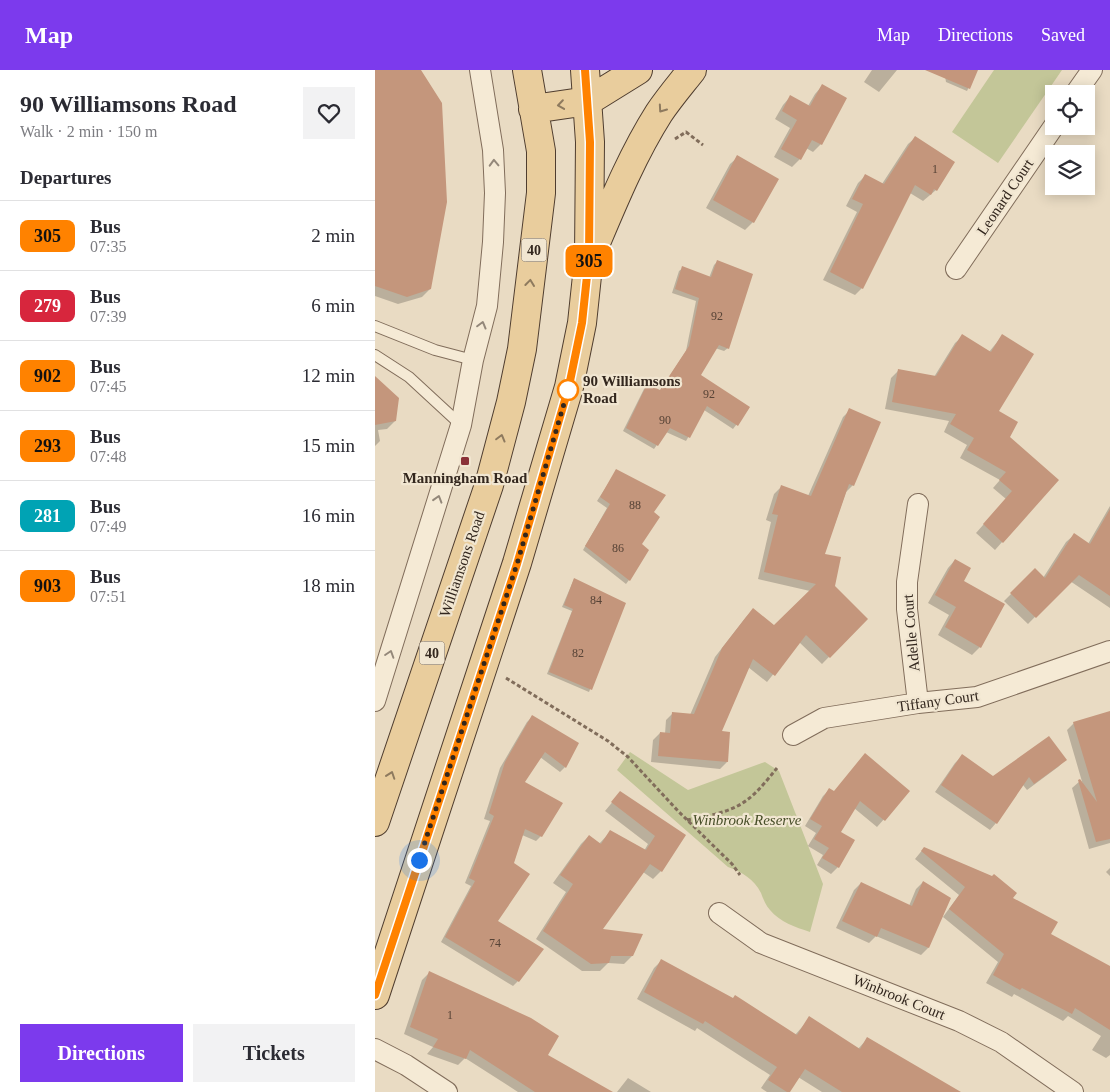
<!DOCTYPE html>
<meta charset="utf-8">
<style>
:root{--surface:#fff;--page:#f2f2f3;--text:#2b2b33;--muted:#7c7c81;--line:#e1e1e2;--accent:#7c3aed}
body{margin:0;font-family:Georgia,serif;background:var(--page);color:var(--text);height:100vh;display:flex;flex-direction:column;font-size:19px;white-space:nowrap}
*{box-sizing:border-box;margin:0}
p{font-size:16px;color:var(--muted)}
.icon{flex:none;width:28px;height:28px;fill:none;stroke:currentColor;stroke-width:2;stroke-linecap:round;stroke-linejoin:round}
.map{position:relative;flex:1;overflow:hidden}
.sheet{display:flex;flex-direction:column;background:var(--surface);width:375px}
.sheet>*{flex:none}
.badge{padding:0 10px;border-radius:8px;font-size:18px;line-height:32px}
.controls{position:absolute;left:670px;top:15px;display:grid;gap:10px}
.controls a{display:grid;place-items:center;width:50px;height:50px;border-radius:0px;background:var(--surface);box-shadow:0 2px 12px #0003;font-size:25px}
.you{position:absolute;width:25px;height:25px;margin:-12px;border:4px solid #fff;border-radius:50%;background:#1a73e8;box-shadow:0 0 0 8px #1a73e833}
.map>.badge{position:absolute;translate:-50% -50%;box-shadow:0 0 0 2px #fff}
h2{padding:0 20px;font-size:19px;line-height:45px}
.round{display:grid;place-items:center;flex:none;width:52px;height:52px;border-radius:0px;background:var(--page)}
.overview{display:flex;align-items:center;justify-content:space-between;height:85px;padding:0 20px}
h1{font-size:24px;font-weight:700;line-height:38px}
.action{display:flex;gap:10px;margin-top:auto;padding:10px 20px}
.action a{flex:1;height:58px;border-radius:0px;background:var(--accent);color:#fff;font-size:20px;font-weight:700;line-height:58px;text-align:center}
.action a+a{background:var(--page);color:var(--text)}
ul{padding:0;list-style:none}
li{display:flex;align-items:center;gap:15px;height:70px;padding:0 20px;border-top:1px solid var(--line)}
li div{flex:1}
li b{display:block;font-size:19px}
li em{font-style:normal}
li .badge{min-width:55px;font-weight:700;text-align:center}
header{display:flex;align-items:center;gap:30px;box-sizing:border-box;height:70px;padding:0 25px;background:var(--accent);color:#fff}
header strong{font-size:24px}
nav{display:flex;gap:28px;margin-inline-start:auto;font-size:18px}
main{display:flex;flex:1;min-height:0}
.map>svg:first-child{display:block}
</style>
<header>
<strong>Map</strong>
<nav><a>Map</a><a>Directions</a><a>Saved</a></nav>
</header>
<main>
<section class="sheet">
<div class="overview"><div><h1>90 Williamsons Road</h1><p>Walk · 2 min · 150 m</p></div><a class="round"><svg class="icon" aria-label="heart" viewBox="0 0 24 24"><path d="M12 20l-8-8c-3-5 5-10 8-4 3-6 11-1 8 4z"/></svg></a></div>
<h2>Departures</h2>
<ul>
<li><span class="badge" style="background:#ff8200;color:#111">305</span><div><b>Bus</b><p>07:35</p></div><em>2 min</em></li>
<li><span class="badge" style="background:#d7263d;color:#fff">279</span><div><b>Bus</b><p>07:39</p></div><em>6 min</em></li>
<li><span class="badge" style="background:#ff8200;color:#111">902</span><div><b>Bus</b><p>07:45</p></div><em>12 min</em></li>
<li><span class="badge" style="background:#ff8200;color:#111">293</span><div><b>Bus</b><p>07:48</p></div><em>15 min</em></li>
<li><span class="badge" style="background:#00a3b4;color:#fff">281</span><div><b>Bus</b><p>07:49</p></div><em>16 min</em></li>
<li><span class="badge" style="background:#ff8200;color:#111">903</span><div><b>Bus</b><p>07:51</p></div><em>18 min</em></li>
</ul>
<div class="action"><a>Directions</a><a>Tickets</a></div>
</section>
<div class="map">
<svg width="735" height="1022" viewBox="0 0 735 1022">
<rect width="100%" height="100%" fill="#e9dbc3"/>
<!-- green -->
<path fill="#c3c698" d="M619,0H687L623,93L577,62Z
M255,682L313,720L390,692L404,701L448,814L435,862C420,857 405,852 395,840C390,835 388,828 386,823C379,809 367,802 353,797L242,700Z"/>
<!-- shadow -->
<path fill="#0003" d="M0,0H44L55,219L47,227L23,234L0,226Z
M497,0H522L504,22L489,12Z
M569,0H602L592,21L571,12Z
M447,16L446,74L438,82L431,78L425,89L417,97L399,87L415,58L400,49L408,35L415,27L433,36L440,24Z
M540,68L561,120L548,131L535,123L487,218L480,225L448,210L482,142L471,136L483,113L490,106L507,114L533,74Z
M363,87L378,152L370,160L331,138L355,94Z
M343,191L353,278L349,281L340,278L324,305L374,338L358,359L329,340L311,371L291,362L279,379L248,361L269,319L272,315L285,321L311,281L321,231L297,223L304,201L308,198L334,208L339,195Z
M588,266L614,282L627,266L622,342L633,368L682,410L620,480L601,463L631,429L618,418L625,410L585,388L592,375L569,362L574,351L510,339L516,308L523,301L559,307L580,273Z
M0,308L20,351L12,359L3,360L5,371L0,376Z
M475,340L478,415L471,422L449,484L458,517L491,549L447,594L424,572L392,612L373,597L345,662L352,692L345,699L276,692L278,670L285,663L290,664L291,650L298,643L315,645L340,587L371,547L378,540L399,557L435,521L383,509L396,452L391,450L399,424L406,417L433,426L468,347Z
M242,400L277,443L265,474L254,510L251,514L208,480L232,438L222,431Z
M735,436V538L695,511L653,554L629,531L660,500L668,508L691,472L699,465L713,474Z
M580,490L605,577L597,585L563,565L574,545L553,533L573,498Z
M199,509L249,534L214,622L172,604L197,541L187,537Z
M735,643V773L714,779L697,718L705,711L708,715L692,660L699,653Z
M157,647L190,697L185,702L165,687L148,713L166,766L161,771L147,765L121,851L143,911L138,916L66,872L96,816L90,813L115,751L109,749L125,698L152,652Z
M587,686L618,707L690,690L683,697L652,720L648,715L621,753L615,760L560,722L580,693Z
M454,720L458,722L534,721L502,757L479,738L464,762L479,771L463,797L456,804L442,795L448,785L433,776L441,763L430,756L448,726Z
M245,723L309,766L286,801L278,809L268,802L226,860L257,886L249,894L233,893L225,901H207L161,869L191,822L178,813L206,774L214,766L224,774L235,762L269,781L273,774L230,741Z
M549,778L636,828L674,865L735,897V985L731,988L717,980L726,966L693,946L688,951L639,924L637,927L611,913L623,892L568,847L584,825L540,789Z
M735,798V806L731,802Z
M548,812L574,828L553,878L546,885L501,866L494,873L461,858L479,820L486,813L534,836L541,819Z
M286,891L420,965L435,948L483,979L492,969L584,1022H447L423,1007L413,1022H392L386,1018L395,1005L322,958L320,961L262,929L279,898Z
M54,903L171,985L235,1022H143L90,988L83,995L52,984L58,977L29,964L47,910Z
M253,1008L276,1022H242Z"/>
<!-- building -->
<path fill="#c4967c" d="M0,0H46L67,33L72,132L56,219L32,227L0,216Z
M550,0H603L595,19Z
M447,14L472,28L447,75L437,70L426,90L406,79L422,50L407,41L415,25L435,36Z
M540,66L580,92L562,121L559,119L556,125L540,115L488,219L455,202L488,134L477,129L490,104L509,114Z
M362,85L404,109L379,153L338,130Z
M342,190L378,204L354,279L344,275L326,305L375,337L363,356L332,336L315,368L295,358L283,376L251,358L272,314L285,320L314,276L324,228L300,219L307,196L336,207Z
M587,264L616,282L627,264L659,284L624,341L643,352L635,367L684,410L628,473L608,454L637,421L624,410L631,402L592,380L599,368L575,354L581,344L517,332L523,299L561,306Z
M0,306L24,328L21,351L0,355Z
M474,338L506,352L479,416L474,414L450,484L466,487L460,516L493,549L455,588L431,565L400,606L378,589L347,661L355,662L353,692L283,686L285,662L295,663L297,642L319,644L347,578L378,538L399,555L441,514L389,502L403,445L397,444L406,415L436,426Z
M241,399L291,425L279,442L285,447L267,474L274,480L255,511L210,476L235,434L225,427Z
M735,439V526L704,505L661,548L635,523L660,498L670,508L699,463L715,474Z
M580,489L596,498L589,511L630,534L606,578L570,557L581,537L560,525Z
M199,508L251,533L217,620L174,602L198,539L189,535Z
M735,641V769L721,772L703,710L705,709L722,732L698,652Z
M157,645L204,673L191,698L170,682L150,712L188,733L167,767L150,759L139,793L155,804L123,851L169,879L144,912L70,867L100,811L94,808L119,746L114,743L130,692Z
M674,666L692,690L659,714L654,707L622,754L566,715L587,684L618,706Z
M490,683L535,721L510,751L485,731L466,762L480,770L464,798L447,788L454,778L439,769L447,756L435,749L454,718L459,721Z
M245,721L311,765L287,802L275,794L228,859L268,864L258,886H236L234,893L216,894L168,861L198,814L185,805L214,765L226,774L235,760L271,780L280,766L236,732Z
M549,777L617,806L619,804L642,823L638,828L683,852L676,864L735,896V960L700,938L697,944L647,918L645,920L618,905L629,884L574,839L590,817L546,781Z
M548,811L576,828L554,878L506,858L502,867L467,851L486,812L537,836Z
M286,889L358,928L360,925L422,965L434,946L485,979L492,967L586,1022H467L430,999L415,1022H412L393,1010L402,997L330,951L328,954L269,922Z
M54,901L156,948L184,966L173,985L238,1022H160L95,980L91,989L58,977L63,969L35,957Z"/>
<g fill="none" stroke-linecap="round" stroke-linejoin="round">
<!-- lane casing -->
<g stroke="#816d5b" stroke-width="12">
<path id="lane" d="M0,256L60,280L98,290
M0,285L34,307L86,355"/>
</g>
<!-- street casing -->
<g stroke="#816d5b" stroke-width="22">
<path id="street" d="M700,24L717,0
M581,199L679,56
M543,434L532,512V539L543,633
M0,631L86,355L98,290L112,236L118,172L120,123L118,80L105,0
M418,665L449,648L543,633L602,627L735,581
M344,843L386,873L584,951L626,972L698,1022
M0,979L31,995L72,1022"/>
</g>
<!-- primary casing -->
<g stroke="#4f3d2f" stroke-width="30">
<path id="primary" d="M158,39L213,31L263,0
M220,175C239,130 258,84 284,43C294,28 306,14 317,0
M0,752L114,415L136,332L147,279L166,123V81L152,0
M0,925L142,493L194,317L207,253L214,187L215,72L210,0"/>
</g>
<!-- path -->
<path stroke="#816d5b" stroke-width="3" stroke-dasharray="4 2.5" stroke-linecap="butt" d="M300,69L311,62L328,75
M131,608L233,671L253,687L303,741L357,794L365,805
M312,750C332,746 355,743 372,730C383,722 393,709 402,698"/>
<!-- lane -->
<use href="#lane" stroke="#f5ead5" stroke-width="10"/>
<!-- street -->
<use href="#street" stroke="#f5ead5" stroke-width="20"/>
<!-- primary -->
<use href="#primary" stroke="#e9cd9d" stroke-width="28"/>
</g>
<!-- one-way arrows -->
<defs><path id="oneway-chevron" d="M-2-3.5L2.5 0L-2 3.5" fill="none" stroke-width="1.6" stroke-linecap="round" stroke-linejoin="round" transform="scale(1.25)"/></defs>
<g stroke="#8e7a5e">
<use href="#oneway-chevron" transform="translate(186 35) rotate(172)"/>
<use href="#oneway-chevron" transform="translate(287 39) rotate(125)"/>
<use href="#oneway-chevron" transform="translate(155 213) rotate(-83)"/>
<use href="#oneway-chevron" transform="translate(126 368) rotate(-75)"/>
<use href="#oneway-chevron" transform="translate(16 705) rotate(-71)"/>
</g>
<g stroke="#94887a">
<use href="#oneway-chevron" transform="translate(119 93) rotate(-92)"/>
<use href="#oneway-chevron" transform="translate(107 255) rotate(-75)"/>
<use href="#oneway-chevron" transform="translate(63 429) rotate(-73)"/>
<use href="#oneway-chevron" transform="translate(15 584) rotate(-72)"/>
</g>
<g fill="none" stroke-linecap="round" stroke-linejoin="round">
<!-- line casing -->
<g stroke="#fff" stroke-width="11">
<path id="line" d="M0,925L142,494L194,316L207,253L214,187L215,72L210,0"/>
</g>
<!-- line -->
<use href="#line" stroke="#ff8200" stroke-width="8"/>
<!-- walk -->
<path stroke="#33271e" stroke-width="5" stroke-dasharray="0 9" d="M44,790L142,494L193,320"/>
</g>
<!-- markers -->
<circle fill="#fff" stroke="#ff8200" stroke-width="2.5" cx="193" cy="320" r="10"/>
<rect fill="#8a3137" stroke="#f1e6d1" stroke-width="2" x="85" y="386" width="10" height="10" rx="2.5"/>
<g text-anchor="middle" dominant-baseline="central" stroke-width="4.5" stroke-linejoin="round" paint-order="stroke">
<!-- number labels -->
<g font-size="12" fill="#574336">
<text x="560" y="99">1</text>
<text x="342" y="246">92</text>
<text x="334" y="324">92</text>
<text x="290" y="350">90</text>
<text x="260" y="435">88</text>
<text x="243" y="478">86</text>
<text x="221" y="530">84</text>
<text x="203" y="583">82</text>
<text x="120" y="873">74</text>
<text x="75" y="945">1</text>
</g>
<!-- shield labels -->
<g fill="#f1e6d1" stroke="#6c6054" stroke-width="1">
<rect x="146.5" y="168.5" width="25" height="23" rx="4"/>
<rect x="44.5" y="571.5" width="25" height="23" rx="4"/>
</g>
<g font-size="14" font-weight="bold" fill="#33271e">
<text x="159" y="180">40</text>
<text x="57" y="583">40</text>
</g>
<!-- street labels -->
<g font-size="15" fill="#33271e" stroke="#f1e6d1">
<text transform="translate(630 127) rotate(-56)">Leonard Court</text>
<text transform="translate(87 494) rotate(-71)">Williamsons Road</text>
<text transform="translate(536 563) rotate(-95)">Adelle Court</text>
<text transform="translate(563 631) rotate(-8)">Tiffany Court</text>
<text transform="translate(524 927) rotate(22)">Winbrook Court</text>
</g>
<!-- stop labels -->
<g font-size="15" font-weight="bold" fill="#33271e" stroke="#f1e6d1" text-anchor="start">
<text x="208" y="311">90 Williamsons<tspan x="208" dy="17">Road</tspan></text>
</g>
<!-- poi labels -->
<g font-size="15" font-weight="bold" fill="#33271e" stroke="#f1e6d1">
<text x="90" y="408">Manningham Road</text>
</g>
<!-- park labels -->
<g font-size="15" font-style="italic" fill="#464d27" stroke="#f1e6d1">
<text x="372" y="750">Winbrook Reserve</text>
</g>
</g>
</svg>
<div class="controls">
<a><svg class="icon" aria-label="locate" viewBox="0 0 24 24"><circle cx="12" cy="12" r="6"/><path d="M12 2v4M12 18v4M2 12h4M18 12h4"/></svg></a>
<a><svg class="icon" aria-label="layers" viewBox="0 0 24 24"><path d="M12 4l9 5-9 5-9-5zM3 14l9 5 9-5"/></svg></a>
</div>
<div class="you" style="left:44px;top:790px"></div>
<b class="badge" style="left:214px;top:191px;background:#ff8200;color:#111">305</b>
</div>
</main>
